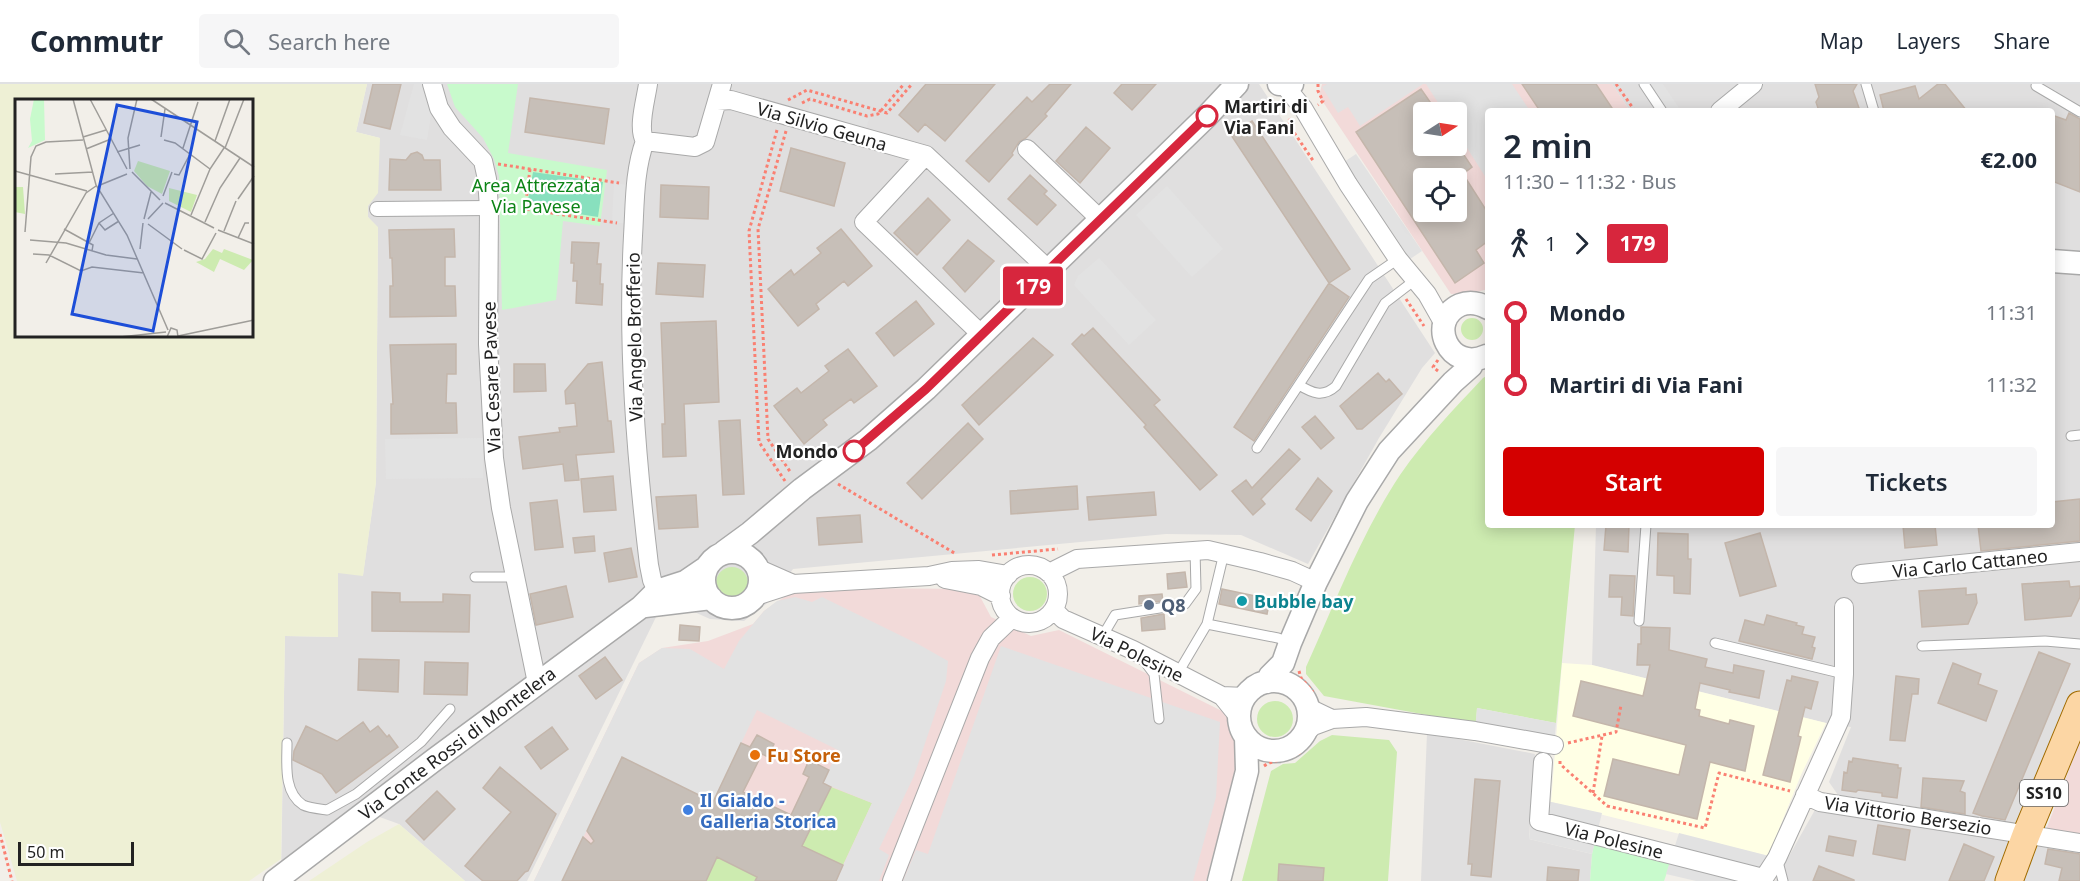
<!DOCTYPE html>
<meta charset="utf-8">
<style>
:root{--surface:#fff;--page:#f6f6f7;--text:#1f2937;--muted:#747a83;--line:#e0e1e3;--accent:#d40000}
body{margin:0;font-family:"Noto Sans",sans-serif;background:var(--page);color:var(--text);height:100vh;display:flex;flex-direction:column;font-size:22px;white-space:nowrap}
*{box-sizing:border-box;margin:0}
p{font-size:20px;color:var(--muted)}
.icon{flex:none;width:33px;height:33px;fill:none;stroke:currentColor;stroke-width:2;stroke-linecap:round;stroke-linejoin:round}
.map{position:relative;flex:1;overflow:hidden}
.details{position:absolute;left:1485px;top:24px;width:570px;height:420px;display:flex;flex-direction:column;background:var(--surface);border-radius:6px;box-shadow:0 3px 15px #0003}
.details>*{flex:none}
.badge{padding:0 12px;border-radius:4px;font-size:21px;line-height:39px}
.needle{width:39px;rotate:78deg}
.fabs{position:absolute;left:1413px;top:18px;display:grid;gap:12px}
.fabs a{display:grid;place-items:center;width:54px;height:54px;border-radius:6px;background:var(--surface);box-shadow:0 3px 15px #0003;font-size:30px}
.scale{position:absolute;left:18px;bottom:15px;width:116px;box-sizing:border-box;padding-left:6px;border:3px solid #222;border-top:0;font-size:16px;line-height:21px;white-space:nowrap;color:#222;-webkit-text-stroke:4px #fff;paint-order:stroke}
.map>.badge{position:absolute;translate:-50% -50%;box-shadow:0 0 0 3px #fff}
.legs{display:flex;align-items:center;gap:9px;height:66px;padding:0 18px;font-size:20px}
.legs p{margin-inline-start:auto}
.head{display:flex;align-items:center;justify-content:space-between;height:102px;padding:0 18px}
h1{font-size:33px;font-weight:600;line-height:45px}
.button{display:flex;gap:12px;margin-top:auto;padding:12px 18px}
.button a{flex:1;height:69px;border-radius:6px;background:var(--accent);color:#fff;font-size:24px;font-weight:600;line-height:69px;text-align:center}
.button a+a{background:var(--page);color:var(--text)}
ul{padding:0 18px;list-style:none}
li{display:flex;align-items:center;gap:21px;height:72px;font-size:22px}
li i{display:grid;place-items:center;width:9px;height:100%;margin:0 8px;background:currentColor}
li i::after{content:'';width:15px;height:15px;margin:-8px;border:4px solid;border-radius:50%;background:var(--surface)}
li p{margin-inline-start:auto}
li:first-child i{background:linear-gradient(#0000 50%,currentColor 0)}
li:last-child i{background:linear-gradient(currentColor 50%,#0000 0)}
header{display:flex;align-items:center;gap:36px;box-sizing:border-box;height:84px;padding:0 30px;background:var(--surface);border-bottom:2px solid var(--line)}
header strong{font-size:28px}
nav{display:flex;gap:33px;margin-inline-start:auto;font-size:21px}
.search{width:420px;height:54px;background:var(--page);display:flex;align-items:center;gap:15px;box-sizing:border-box;padding:0 21px;border-radius:6px;color:var(--muted);font-size:22px}
.map>svg:first-child{display:block}
</style>
<header>
<strong>Commutr</strong>
<div class="search"><svg class="icon" aria-label="search" viewBox="0 0 24 24"><circle cx="10" cy="10" r="6"/><path d="M15 15l6 6"/></svg>Search here</div>
<nav><a>Map</a><a>Layers</a><a>Share</a></nav>
</header>
<div class="map">
<svg width="2080" height="797" viewBox="0 0 2080 797">
<rect width="100%" height="100%" fill="#f2efe9"/>
<!-- residential -->
<path fill="#e0dfdf" d="M367,0H1259L1435,269L1422,284L1379,354L1308,480L1241,451L1166,450L793,485L770,517L744,537L710,535L690,526L657,531L527,797H465L399,740L374,731L281,797L285,552L338,553V488L363,491L376,398L378,144L368,133V122L380,54L356,48Z
M1612,0H2080V656L2045,743L1838,711L1829,698L1851,643L1826,639L1592,581L1596,441H2052V27H1630Z
M1427,649L1535,670L1529,755L1592,770L1590,797H1421Z
M1816,724L2080,755V797H1775Z"/>
<!-- commercial -->
<path fill="#f2dad9" fill-rule="evenodd" d="M1322,0H1612L1630,27H1488V205L1473,209L1451,210L1319,12ZM1424,28H1456V62H1424ZM1424,94H1456V128H1424Z
M835,504L976,505L991,533L1031,552L1059,546L1230,631L1239,675L1206,797H534L639,579L662,564L708,557L753,540L764,527L790,509Z
M2080,657V751L2046,746Z"/>
<!-- education -->
<path fill="#ffffe5" d="M1562,579L1592,581L1826,639L1801,691L1768,772L1551,718Z"/>
<!-- farmland -->
<path fill="#eef0d5" fill-rule="evenodd" d="M0,0H367L356,48L380,54L378,109L368,122V133L378,143L376,398L363,492L338,489V553L285,552L281,775L249,797H17L0,738ZM16,16H252V252H16Z
M399,740L465,797H309L367,758Z"/>
<!-- grass -->
<path fill="#cdebb0" d="M1461 245a11 11 0 1 1 22 0a11 11 0 1 1-22 0Z
M1488,291V441H1575L1556,639L1477,624L1476,640L1324,612L1306,590V583C1335,519 1361,450 1400,391C1424,356 1454,325 1483,294Z
M716 499a16 16 0 1 1 32 0a16 16 0 1 1-32 0Z
M1013 510a17 17 0 1 1 34 0a17 17 0 1 1-34 0Z
M1257 635a18 18 0 1 1 36 0a18 18 0 1 1-36 0Z
M1332,651L1389,656L1397,668L1388,797H1242L1271,687L1283,680L1295,679L1320,657Z
M831,703L872,719L843,781L802,762Z
M717,773L757,793L755,797H706Z"/>
<!-- park -->
<path fill="#c8facc" d="M447,0H518L508,69L607,86L600,142L563,137L556,216L502,226L499,92L494,75L483,54L455,23Z
M1596,752L1673,771L1664,797H1590L1592,770Z"/>
<!-- pitch -->
<path fill="#88e0be" d="M533,88L603,98L598,133L527,122Z"/>
<!-- parking -->
<path fill="#e2e2e2" d="M414,0H426L432,25L427,56L400,51Z
M1327,0H1423L1360,42L1348,23L1338,29L1322,3Z
M1426,0H1512L1530,27H1488V97L1457,48L1456,28H1444Z
M1644,0H1663L1681,27H1662Z
M811,18L869,35L863,54L805,37Z
M1356,70L1422,167L1410,175L1344,78Z
M614,99L629,101L627,140L612,138Z
M1167,102L1223,165L1192,193L1136,131Z
M1099,174L1156,236L1129,261L1074,201L1078,192Z
M483,354V394L386,395L385,355Z
M795,513L812,518L822,513L918,560L948,577L946,597L914,692L879,765L889,771L879,797H836L872,719L823,699L838,666L757,626L713,718L622,674L562,797H534L639,579L662,564L690,565L724,585L739,557L764,527L777,517Z
M1001,562L1220,638L1216,713L1193,797H903L916,766L928,770Z
M1477,624L1556,639L1554,661L1475,647Z
M1533,714L1602,729L1592,770L1529,755Z
M1679,749L1777,774L1762,797H1696L1666,790Z"/>
<!-- building -->
<path fill="#c7bfb8" stroke="#c4b6ab" stroke-width="1.5" fill-rule="evenodd" d="M373,0H401L390,45L364,39Z
M926,0H995L945,57L925,40L918,48L899,31Z
M1050,0H1071L1045,30L1047,32L1026,54L1019,58L1012,69L1013,71L989,98L966,77L1027,13L1032,18Z
M1122,0H1156L1132,26L1114,9Z
M1522,0H1596L1614,27H1540Z
M1815,0H1857L1853,7L1860,27H1819L1816,18L1819,13Z
M1938,0H1945L1967,27H1884L1880,11L1915,2L1919,15Z
M1421,5L1437,28H1424V62H1458L1472,83L1463,90L1488,129V157L1476,166L1484,179L1455,199L1356,48ZM1424,94H1456V128H1424Z
M530,14L609,25L604,60L525,48Z
M2069,29L2080,35V108L2052,97V31L2066,36Z
M1252,37L1350,185L1329,199L1231,51Z
M1086,43L1110,64L1080,99L1056,77Z
M791,64L845,79L834,122L780,107Z
M417,68L422,71L424,76H440L441,106H389L390,75L406,76L411,70Z
M1030,91L1047,107L1044,110L1056,121L1037,141L1008,115Z
M661,101L709,103L708,135L660,133Z
M928,114L950,136L917,171L894,149Z
M454,145L455,173H445V202H455L456,232L390,233V202H393L392,174H390L389,146Z
M841,145L872,182L848,202L844,197L816,220L819,225L798,242L768,205L791,186L794,191L821,169L817,164Z
M968,156L994,177L965,208L943,184Z
M572,158L599,159L597,180H601L600,200H603L602,221L576,219L577,197H573L574,179H571Z
M658,179L705,181L703,213L656,210Z
M1329,199L1349,213L1254,357L1234,343Z
M916,217L934,240L894,272L876,249Z
M716,237L719,318L684,320L686,372L663,373L662,340H665L661,239Z
M1093,244L1160,316L1154,321L1217,391L1200,406L1144,343L1146,341L1072,260L1082,250L1084,252Z
M1033,254L1053,271L979,341L962,321Z
M456,260V290H447L446,319H456L457,349L391,350V320H393L390,261Z
M848,265L877,302L854,319L851,315L823,336L827,341L804,360L774,322L797,304L801,309L829,287L825,282Z
M602,278L608,337H611L614,368L576,371L579,396L565,397L563,380L523,385L519,353L560,348L559,344L577,342L575,319L566,320L565,307L588,280Z
M514,280H545L546,307L514,308Z
M1378,289L1386,298L1389,295L1402,310L1362,345H1357L1340,322Z
M1315,332L1334,354L1321,365L1302,343Z
M740,336L744,410L723,411L719,337Z
M968,339L983,355L922,415L907,399Z
M1289,365L1300,375L1261,415L1265,420L1253,431L1232,407L1246,396L1252,404Z
M613,392L616,426L584,428L581,395Z
M1318,394L1332,407L1311,437L1296,425Z
M1077,402L1078,425L1011,430L1010,407Z
M1154,408L1156,431L1089,436L1087,413Z
M696,411L698,443L659,445L656,413Z
M2080,415V457L1981,467L1978,441H2052V418Z
M557,416L563,463L535,466L530,419Z
M860,431L862,458L819,461L817,434Z
M1606,441H1629L1628,468L1604,466Z
M1903,441H1935L1937,461L1905,464Z
M1658,449L1688,450V475H1691L1690,510L1674,509V492L1657,491Z
M1760,449L1776,502L1740,512L1725,459Z
M594,452L595,467L575,469L573,454Z
M631,464L637,493L609,498L604,469Z
M1185,488L1187,503L1168,505L1167,490Z
M1610,491L1635,492L1633,532L1621,531L1622,513H1609Z
M2069,497L2070,503L2080,502V513L2071,532L2025,536L2022,500Z
M566,502L573,533L536,541L530,510Z
M1966,504V511L1976,510L1977,519L1968,540L1922,543L1919,507Z
M1222,505L1270,515L1267,530L1219,520Z
M372,508L400,509V518H443V510L470,511L469,548L372,547Z
M1162,510L1163,517L1139,520V512Z
M1164,530L1165,545L1142,547L1141,534Z
M1767,531L1797,539L1796,541L1804,543L1802,550L1815,553L1812,563L1815,564L1812,575L1739,557L1745,536L1764,541Z
M680,541L700,543L699,557L679,556Z
M1641,543L1670,544L1669,566L1707,575L1705,583L1733,589L1734,581L1764,587L1759,614L1729,608L1730,606L1700,599L1695,625L1700,626L1699,632L1729,640L1730,636L1754,642L1745,687L1710,678L1697,735L1604,712L1613,675L1679,691L1686,661L1573,632L1581,597L1643,612L1650,581H1637L1638,560H1641Z
M2039,568L2070,580L2005,736L1982,732L1973,729Z
M605,573L622,596L596,615L579,592Z
M359,575L399,576L398,608L358,606Z
M425,578L468,579L467,611L424,610Z
M1953,579L1981,590L1978,600L1997,607L1986,637L1938,619Z
M1792,592L1818,598L1811,625L1805,623L1798,652L1801,653L1790,698L1763,691L1787,596L1791,597Z
M1896,592L1919,595L1918,610H1912L1905,657L1890,656Z
M363,638L370,648L378,642L387,653L389,651L398,663L336,709L322,690L293,676L294,667L306,642L337,657Z
M552,643L568,665L541,685L525,663Z
M757,651L774,660L768,673L762,670L743,708L791,731L809,693L803,690L809,676L829,686L823,699L831,703L802,762L843,781L836,797H755L757,793L717,773L706,797H562L583,753L591,760L594,757L587,747L622,673L713,718L741,659L750,663Z
M1853,674L1898,681V684H1901L1897,714L1882,712V709L1858,706L1856,708L1842,706L1844,688L1847,689L1849,677L1852,678Z
M500,683L556,730L528,787L525,788L517,797H483L465,782L511,728L483,704Z
M1923,694L1964,697L1960,707L1965,709V730L1921,723Z
M1475,695L1500,697L1491,793L1471,791L1472,780H1468Z
M437,707L455,725L424,756L406,737Z
M1878,741L1910,746L1905,776L1873,770Z
M1829,752L1856,757L1853,772L1826,767Z
M1964,760L1994,773L1984,797H1949Z
M2048,765L2080,770V797H2059L2062,784L2045,780Z
M1279,780L1324,784L1323,797H1278Z
M1819,782L1854,796V797H1813Z
M1548,783L1579,786L1578,797H1547Z"/>
<g fill="none" stroke-linecap="round" stroke-linejoin="round">
<!-- service casing -->
<g stroke="#a9a9a9" stroke-width="11">
<path id="service" d="M1644,0L1662,27
M1866,0L1874,27
M2036,2L2080,28
M1299,301C1312,309 1323,314 1336,302L1385,219L1415,196
M2071,352L2080,351
M1257,364L1369,195L1398,175
M1224,469L1207,540L1278,554L1289,558
M475,493H515
M1639,537L1646,441
M1102,553L1115,531L1185,520L1196,505L1195,466
M1715,559L1844,590
M1922,562L2045,557L2080,560
M1145,578L1154,590L1159,635
M1178,589L1207,540
M287,659C287,679 283,708 303,721C309,724 320,725 327,726L356,710L421,658L450,625
M1777,774L1783,797"/>
</g>
<!-- pedestrian casing -->
<g stroke="#a9a9a9" stroke-width="16">
<path id="pedestrian" d="M377,125L489,124"/>
</g>
<!-- minor casing -->
<g stroke="#a9a9a9" stroke-width="20">
<path id="minor" d="M432,0L439,24L452,44L483,77L487,95L489,124L488,260L494,374L501,424L537,599
M648,0C646,15 637,44 645,57C634,87 635,120 633,152C627,262 636,372 649,481L652,496L657,507
M1284,1L1303,24L1348,100L1398,175L1427,210L1444,240
M717,17L731,16L926,71L1049,186
M1720,27L1753,0
M645,57L695,63L705,58L722,0
M1027,65L1100,135
M926,71L864,138L982,251
M1000 510a29 29 0 1 1 58 0a29 29 0 1 1-58 0Z
M759,485L793,500
M1049,489L1077,475L1208,466L1260,478L1292,487L1316,498
M1861,490L2080,468
M945,495L981,502L1001,512
M756,512L793,500L929,492L952,487L979,486L1008,491
M1054,526L1063,535L1133,566L1222,612L1239,633
M1222,612L1245,613
M1307,623L1332,635
M1303,651L1313,642L1332,635L1366,633L1475,647L1554,661
M1543,678L1539,737L1763,794
M1805,711L1820,718L2080,759
M892,797L980,574L991,554L1012,534
M1762,797L1777,774L1841,633L1844,590V523"/>
</g>
<!-- tertiary casing -->
<g stroke="#a9a9a9" stroke-width="25">
<path id="tertiary" d="M1279,0H1292
M2052,177L2080,179
M1486,272C1449,289 1426,237 1460,221C1470,217 1479,219 1488,224
M704 496a28 28 0 1 1 56 0a28 28 0 1 1-56 0Z
M724,468L750,449L802,405L868,356L926,305L1207,32L1237,0
M645,522L711,514
M1239 632a35 35 0 1 1 70 0a35 35 0 1 1-70 0Z
M1267,598L1270,592L1283,579L1290,559L1316,498L1357,417L1389,367L1453,298L1471,282L1474,276
M275,797L434,676L641,523L657,507L685,498L707,483
M1219,797L1247,687L1246,653"/>
</g>
<!-- primary casing -->
<g stroke="#a06b00" stroke-width="29">
<path id="primary" d="M2009,797L2026,751L2080,621"/>
</g>
<!-- path -->
<path stroke="#fa8072" stroke-width="3" stroke-dasharray="3 3" stroke-linecap="butt" d="M1318,0V7L1323,17L1318,21
M1616,0L1635,27
M788,16L807,6L887,29L912,0
M802,19L810,15L867,32L878,30L904,0
M1291,35L1287,38L1314,78
M777,46L749,147L759,358L785,397
M786,47L758,145L768,355L791,389
M498,80L619,99
M530,85L525,125L617,139
M1406,215L1424,242
M1438,276L1433,283L1438,287
M838,400L956,470
M992,471L1058,465
M1299,587L1301,594L1313,608
M1568,659L1616,648L1621,621
M1560,677V680L1607,722L1705,744L1719,689L1790,707
M1264,682C1276,674 1290,676 1302,667
M1593,709L1602,652
M0,750L12,797"/>
<!-- service -->
<use href="#service" stroke="#fff" stroke-width="9"/>
<!-- pedestrian -->
<use href="#pedestrian" stroke="#fff" stroke-width="14"/>
<!-- minor -->
<use href="#minor" stroke="#fff" stroke-width="18"/>
<!-- tertiary -->
<use href="#tertiary" stroke="#fff" stroke-width="22"/>
<!-- primary -->
<use href="#primary" stroke="#fcd6a4" stroke-width="27"/>
</g>
<g fill="none" stroke-linecap="round" stroke-linejoin="round">
<!-- line-1 casing -->
<g stroke="#fff" stroke-width="14">
<path id="line-1" d="M854,367L926,305L1207,32"/>
</g>
<!-- line-1 -->
<use href="#line-1" stroke="#d7263d" stroke-width="9"/>
</g>
<!-- markers -->
<g fill="#fff" stroke="#d7263d" stroke-width="3">
<circle cx="1207" cy="32" r="10"/>
<circle cx="854" cy="367" r="10"/>
</g>
<circle fill="#0f9aa8" stroke="#fff" stroke-width="2" cx="1242" cy="517" r="6"/>
<circle fill="#5c6f8a" stroke="#fff" stroke-width="2" cx="1149" cy="521" r="6"/>
<circle fill="#e8710a" stroke="#fff" stroke-width="2" cx="755" cy="671" r="6"/>
<circle fill="#3f7fe0" stroke="#fff" stroke-width="2" cx="688" cy="726" r="6"/>
<g text-anchor="middle" dominant-baseline="central" stroke-width="4.5" stroke-linejoin="round" paint-order="stroke">
<!-- shield labels -->
<rect fill="#fff" stroke="#646464" stroke-width="1.5" x="2020" y="696" width="48" height="26" rx="4.5"/>
<g font-size="16" font-weight="bold" fill="#222">
<text x="2044" y="709">SS10</text>
</g>
<!-- stop labels -->
<g font-size="18" font-weight="bold" fill="#222" stroke="#fff" text-anchor="start">
<text x="1224" y="22">Martiri di<tspan x="1224" dy="21">Via Fani</tspan></text>
<text x="838" y="367" text-anchor="end">Mondo</text>
</g>
<!-- street labels -->
<g font-size="18" fill="#222" stroke="#fff">
<text transform="translate(822 42) rotate(16)">Via Silvio Geuna</text>
<text transform="translate(634 253) rotate(-91)">Via Angelo Brofferio</text>
<text transform="translate(491 293) rotate(-92)">Via Cesare Pavese</text>
<text transform="translate(1970 479) rotate(-6)">Via Carlo Cattaneo</text>
<text transform="translate(1137 570) rotate(26)">Via Polesine</text>
<text transform="translate(457 659) rotate(-37)">Via Conte Rossi di Montelera</text>
<text transform="translate(1908 731) rotate(9)">Via Vittorio Bersezio</text>
<text transform="translate(1614 756) rotate(14)">Via Polesine</text>
</g>
<!-- park labels -->
<g font-size="18" fill="#0c8416" stroke="#fff">
<text x="536" y="101">Area Attrezzata<tspan x="536" dy="21">Via Pavese</tspan></text>
</g>
<!-- culture labels -->
<g font-size="18" font-weight="bold" fill="#0d838f" stroke="#fff" text-anchor="start">
<text x="1254" y="517">Bubble bay</text>
</g>
<!-- service labels -->
<g font-size="18" font-weight="bold" fill="#4e5e75" stroke="#fff" text-anchor="start">
<text x="1161" y="521">Q8</text>
</g>
<!-- food labels -->
<g font-size="18" font-weight="bold" fill="#c56008" stroke="#fff" text-anchor="start">
<text x="767" y="671">Fu Store</text>
</g>
<!-- shop labels -->
<g font-size="18" font-weight="bold" fill="#366cbe" stroke="#fff" text-anchor="start">
<text x="700" y="716">Il Gialdo -<tspan x="700" dy="21">Galleria Storica</tspan></text>
</g>
</g>
<!-- overview -->
<g transform="translate(15 15)">
<rect width="238" height="238" fill="#f2efe9"/>
<path d="M123,62L155,72L147,95L132,87L119,72ZM0,88H8L10,115L0,113ZM154,89L182,96L176,113L154,102ZM198,150L207,154L209,150L238,161L229,171L205,160L199,173L181,163L190,160Z" fill="#cdebb0"/>
<path d="M19,0H29L30,41L13,49L17,42L15,20Z" fill="#c8facc"/>
<path fill="none" stroke="#9f9d99" stroke-width="1.5" d="M58,0L81,86L112,136L153,231M75,0L112,70M136,0L239,68M68,38L91,31M146,38L150,10M149,41L160,44L195,70M200,42L215,0M168,49L183,3M210,49L229,0M71,50L96,40M102,53L125,46M115,70L113,39L122,0M0,72L72,92M117,73L145,101M40,75L78,73M159,75L164,76L175,55M85,86L112,75M148,97L157,73M223,100L239,77M150,104L199,129M176,116L195,70L209,49M129,120L136,93M133,120L148,104M190,123L205,89L225,59M84,124L90,131L104,122M133,125L167,150M49,130L78,146L77,152M203,131L239,145M209,132L221,102M10,133L16,58L21,47L31,43L68,41M223,139L230,124H234M15,141L51,144L91,156L122,160M74,144L84,124L99,114M125,150L128,124M169,151L187,160L201,134M18,155L34,156L66,172L77,168L129,174M31,164L71,94L81,87M163,237L239,221M105,238L151,233M152,238L156,229L162,231L163,238"/>
<path fill="#1d4ed8" fill-opacity="0.15" stroke="#1d4ed8" stroke-width="3" d="M102,6L182,23L138,232L57,215Z"/>
<rect width="238" height="238" fill="none" stroke="#222" stroke-width="3"/>
</g>
</svg>
<div class="fabs">
<a><svg class="needle" viewBox="-14 -14 28 28"><path d="M0-13l5 13h-10z" fill="#e53935"/><path d="M0 13l5-13h-10z" fill="#747a83"/></svg></a>
<a><svg class="icon" aria-label="locate" viewBox="0 0 24 24"><circle cx="12" cy="12" r="6"/><path d="M12 2v4M12 18v4M2 12h4M18 12h4"/></svg></a>
</div>
<div class="scale">50 m</div>
<b class="badge" style="left:1033px;top:202px;background:#d7263d;color:#fff">179</b>
<section class="details">
<div class="head"><div><h1>2 min</h1><p>11:30 – 11:32 · Bus</p></div><b>€2.00</b></div>
<div class="legs"><svg class="icon" aria-label="walk" viewBox="0 0 24 24"><circle cx="13" cy="4" r="2"/><path d="M13 8l-2 6 4 7M11 14l-3 7M7 12l3-4h3l4 4"/></svg>1<svg class="icon" aria-label="forward" viewBox="0 0 24 24"><path d="M9 5l7 7-7 7"/></svg><b class="badge" style="background:#d7263d;color:#fff">179</b></div>
<ul>
<li><i style="color:#d7263d"></i><b>Mondo</b><p>11:31</p></li>
<li><i style="color:#d7263d"></i><b>Martiri di Via Fani</b><p>11:32</p></li>
</ul>
<div class="button"><a>Start</a><a>Tickets</a></div>
</section>
</div>
